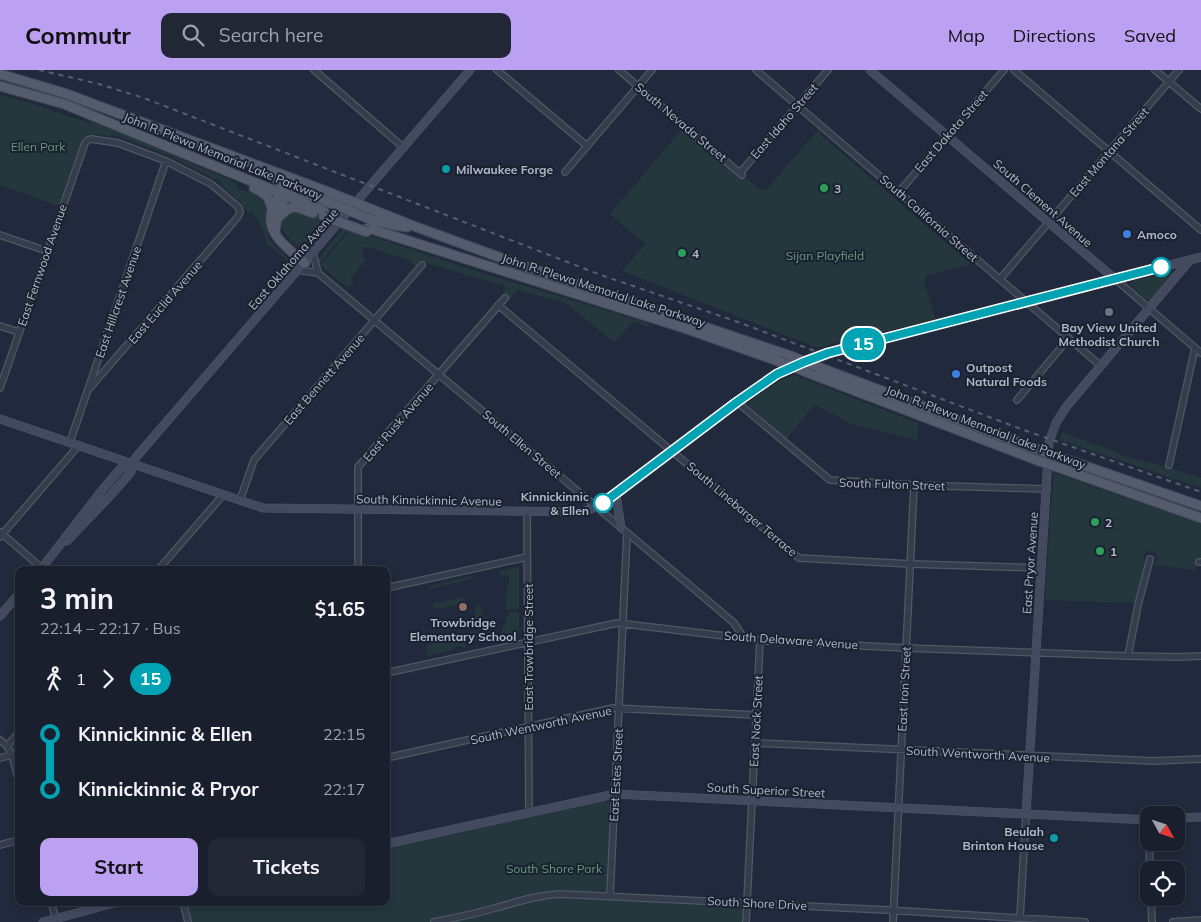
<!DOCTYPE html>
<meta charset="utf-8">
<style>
:root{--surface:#191f2d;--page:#222735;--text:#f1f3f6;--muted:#9fa2aa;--line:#373d49;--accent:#bca0f2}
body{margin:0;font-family:Mulish,sans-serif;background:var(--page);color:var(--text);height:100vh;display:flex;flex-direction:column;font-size:19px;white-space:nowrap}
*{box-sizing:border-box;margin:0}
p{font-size:16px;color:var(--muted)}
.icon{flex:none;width:28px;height:28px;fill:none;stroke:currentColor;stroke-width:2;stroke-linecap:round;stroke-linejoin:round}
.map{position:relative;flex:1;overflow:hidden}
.details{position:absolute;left:15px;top:496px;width:375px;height:340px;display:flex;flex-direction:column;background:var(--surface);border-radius:10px;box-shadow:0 2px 8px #0003,0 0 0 1px var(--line)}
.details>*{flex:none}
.badge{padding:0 10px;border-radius:16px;font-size:18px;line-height:32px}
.needle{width:32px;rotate:130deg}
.tools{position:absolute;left:1140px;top:736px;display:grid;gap:10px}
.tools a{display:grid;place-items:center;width:45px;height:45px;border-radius:10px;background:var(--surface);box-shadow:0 2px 8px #0003,0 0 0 1px var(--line);font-size:25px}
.map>.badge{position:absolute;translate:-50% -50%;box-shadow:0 0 0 2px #fff}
.legs{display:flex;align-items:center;gap:8px;height:55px;padding:0 25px;font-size:16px}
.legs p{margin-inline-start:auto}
.overview{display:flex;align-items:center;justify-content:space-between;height:85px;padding:0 25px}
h1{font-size:28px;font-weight:700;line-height:38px}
.action{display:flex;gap:10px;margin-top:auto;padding:10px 25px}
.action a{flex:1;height:58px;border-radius:10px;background:var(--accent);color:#111;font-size:20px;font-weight:700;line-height:58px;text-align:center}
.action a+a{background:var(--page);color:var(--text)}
ul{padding:0 25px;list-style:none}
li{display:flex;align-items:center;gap:18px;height:55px;font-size:19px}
li i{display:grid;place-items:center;width:8px;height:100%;margin:0 6px;background:currentColor}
li i::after{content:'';width:12px;height:12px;margin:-6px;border:4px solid;border-radius:50%;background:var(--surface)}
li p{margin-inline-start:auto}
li:first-child i{background:linear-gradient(#0000 50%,currentColor 0)}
li:last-child i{background:linear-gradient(currentColor 50%,#0000 0)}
header{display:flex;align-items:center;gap:30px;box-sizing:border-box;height:70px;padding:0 25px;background:var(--accent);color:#111}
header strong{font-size:24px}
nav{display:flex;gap:28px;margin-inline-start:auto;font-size:18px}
.search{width:350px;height:45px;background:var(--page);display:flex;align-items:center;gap:12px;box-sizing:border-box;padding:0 18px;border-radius:10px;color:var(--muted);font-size:19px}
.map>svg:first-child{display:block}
</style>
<header>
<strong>Commutr</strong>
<div class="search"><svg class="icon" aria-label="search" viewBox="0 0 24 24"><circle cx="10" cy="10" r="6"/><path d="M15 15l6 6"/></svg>Search here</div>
<nav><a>Map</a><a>Directions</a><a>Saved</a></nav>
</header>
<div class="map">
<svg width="1201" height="852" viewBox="0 0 1201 852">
<rect width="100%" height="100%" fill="#21293c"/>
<!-- green -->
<path fill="#23373d" d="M0,25L30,33L90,53V51L133,68L237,113V118L247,122L250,119C254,121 260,124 263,128C270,135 263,154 269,167C273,177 283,183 291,190L289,192L271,177L267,175C264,162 260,150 250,141L249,143L244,139L240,132L222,116L223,115L217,110L169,86L119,66L112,65L111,67C101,65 91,62 82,69L59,136L0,115Z
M682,59L743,109L747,108L760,120L767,119L819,59L821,65L971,194L926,206L924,211L935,249L914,255L912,257H908L907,256L839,272L818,278L622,201L645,174L610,144Z
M298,141L326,149L301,178C285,168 268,146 298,141Z
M345,156L350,158L319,194V189L321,185Z
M351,159L470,199L647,253L653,258L633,252L614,272L570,237L571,235L518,220L509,231L502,224L507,217L420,191L415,196L409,190L370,178L364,177L362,185L366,189L351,208L354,211L348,218L321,196V194Z
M1171,201L1173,202V205L1152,230L1150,231L1147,230L1131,216L1130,213L1133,211Z
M794,305L918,353L917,371L914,369L850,354L815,334L788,367L786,368L749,336L748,333L768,318L782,309L784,310Z
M1062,362L1117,382L1121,385L1173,399L1201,408V418L1060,370Z
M1054,403L1201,454V489H1197L1195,500L1153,495C1157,492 1159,488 1156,483C1151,479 1145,480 1143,487L1145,492L1135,533L1045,530L1050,447Z
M518,497L519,500V539H506L505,525H507V515H509V506L500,505V501Z
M471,506L472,509L429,519L428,516Z
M464,527L465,531L464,534L440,539L433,538L432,534Z
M478,535C483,541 483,549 480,556C473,552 474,543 476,537Z
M510,542H519V565L501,570L500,565L502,561V556H506V546H509Z
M478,561L482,565L480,570L471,572L467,570L468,563Z
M460,565L465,570L466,577L462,578L461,576L452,578L453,580L427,586L426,575L460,568Z
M605,731L609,733L610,736L606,830L740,837L742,839V852H192L187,833L386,832V779Z"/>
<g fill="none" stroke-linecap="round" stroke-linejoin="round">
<!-- street casing -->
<g stroke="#505767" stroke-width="8">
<path id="street" d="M314,0L404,78
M497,0L587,76
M619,0L742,105
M756,0L1101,296
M1014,0L1201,160
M1155,0L1201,39
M565,102L652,0
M740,103L828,0
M899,122L1004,0
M0,165L47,181
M313,183L318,203
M298,200L318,203L706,529L734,553L744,568
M1000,209L1179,0
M1115,209L1201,283
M498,235L799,488L911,494L1041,498
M0,256L19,262
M0,318L85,73L88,70L91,69L118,73L166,91L211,114L236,135L239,138L240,142L237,148L88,320
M1017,330L1069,268
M737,332L830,410L914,415L1047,419
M70,372L166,91
M1169,395L1195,278
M240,430L254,390L422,195
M527,442L529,743
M0,462L44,500
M0,467L79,375
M1199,492H1201
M158,500L223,425
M358,500V397L505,228
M386,518L527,487
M1128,586L1138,535L1150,489
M386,603L617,553L767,571L906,578L1128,586L1178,587L1201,586
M19,662L7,676L12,685L19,712
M0,670L7,676
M755,673L1154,691L1201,689
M0,688L19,683
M386,688L613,638L756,645
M1148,750L1149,769
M1149,772L1150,800
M0,775L19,770
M610,826L627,463
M1151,828L1152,852
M51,832L57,852
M183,832L188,852
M1020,847L1026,744
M434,852C454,848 475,844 495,838C517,832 537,825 560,824L887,840L1085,852
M746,852L760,570
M893,852L914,415
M1173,852L1201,850"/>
</g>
<!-- secondary casing -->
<g stroke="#505767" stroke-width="9">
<path id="secondary" d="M870,0L1115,209
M0,349L263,438L581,442L597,437L605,432L737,332L777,304L803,292L828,283L1201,187
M616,424L621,458
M67,471L110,426L131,402L132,393
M45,494L103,419L121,398L132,393L138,385L470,0
M0,546L19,524
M1026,744L1049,372L1056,353L1066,337L1190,190
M1176,748L1201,747
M386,774L615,724L1149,750
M43,852L118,832"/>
</g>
<!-- primary casing -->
<g stroke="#3e4555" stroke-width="11">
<path id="primary" d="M0,4L64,23L331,123
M0,16L64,34L324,141
M269,104L278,110L283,118V131L277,149L275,161
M254,118C265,123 269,126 272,139
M376,141L419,158L515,193L791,286
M279,147C292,132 297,137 313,143
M372,150L394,155L407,157
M368,158L684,258L778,291
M305,193C285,176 261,161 275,132C278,126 288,119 295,120C303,121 320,129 328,132
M818,297L1039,380
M806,302L1039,391
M1059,387L1201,436
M1057,397L1201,448"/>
</g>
<!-- street -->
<use href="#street" stroke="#353c4c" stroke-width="5.5"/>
<!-- secondary -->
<use href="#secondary" stroke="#434a5f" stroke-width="8"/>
<!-- primary -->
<use href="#primary" stroke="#535b6c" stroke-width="9"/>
<!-- rail -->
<path stroke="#565f74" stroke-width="2" stroke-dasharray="5 5" stroke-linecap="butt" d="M39,0L99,14L144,28L601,205L738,252L1021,359L1201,422"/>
<!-- primary-bridge casing -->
<g stroke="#3e4555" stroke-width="11" stroke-linecap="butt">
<path id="primary-bridge" d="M331,123L376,141
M328,132L372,150
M323,146L367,162
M791,286L818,297
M778,291L806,302
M1039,380L1059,387
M1039,391L1057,397"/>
</g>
<!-- primary-bridge -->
<use href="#primary-bridge" stroke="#535b6c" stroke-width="9"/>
</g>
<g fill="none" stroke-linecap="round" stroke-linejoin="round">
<!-- line-1 casing -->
<g stroke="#fff" stroke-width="11">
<path id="line-1" d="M603,433L737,332L777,304L804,292L828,283L1161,197"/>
</g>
<!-- line-1 -->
<use href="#line-1" stroke="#00a3b4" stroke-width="8"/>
</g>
<!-- markers -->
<g fill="#0f9aa8" stroke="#1a2131" stroke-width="2">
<circle cx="446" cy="99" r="5"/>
<circle cx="1054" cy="768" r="5"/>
</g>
<g fill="#2e9e5b" stroke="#1a2131" stroke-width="2">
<circle cx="824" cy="118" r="5"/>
<circle cx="682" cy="183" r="5"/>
<circle cx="1095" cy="452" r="5"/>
<circle cx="1100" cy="481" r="5"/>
</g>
<g fill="#3f7fe0" stroke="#1a2131" stroke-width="2">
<circle cx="1127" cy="164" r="5"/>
<circle cx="956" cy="304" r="5"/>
</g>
<g fill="#fff" stroke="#00a3b4" stroke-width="2.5">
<circle cx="1161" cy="197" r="9"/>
<circle cx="603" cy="433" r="9"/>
</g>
<circle fill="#6b7280" stroke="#1a2131" stroke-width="2" cx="1109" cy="242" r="5"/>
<circle fill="#8d6e63" stroke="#1a2131" stroke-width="2" cx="463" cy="537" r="5"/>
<g text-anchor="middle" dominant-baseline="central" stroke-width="4" stroke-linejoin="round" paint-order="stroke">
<!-- street labels -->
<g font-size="12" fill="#b0b7c8" stroke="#1a2131">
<text transform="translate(784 51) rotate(-49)">East Idaho Street</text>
<text transform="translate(681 52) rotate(40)">South Nevada Street</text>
<text transform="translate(951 61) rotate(-49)">East Dakota Street</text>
<text transform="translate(1109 82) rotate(-49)">East Montana Street</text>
<text transform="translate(223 86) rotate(22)">John R. Plewa Memorial Lake Parkway</text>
<text transform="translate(1043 133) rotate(41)">South Clement Avenue</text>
<text transform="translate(929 148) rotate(41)">South California Street</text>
<text transform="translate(293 189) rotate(-49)">East Oklahoma Avenue</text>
<text transform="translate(42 195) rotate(-71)">East Fernwood Avenue</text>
<text transform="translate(604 220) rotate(18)">John R. Plewa Memorial Lake Parkway</text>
<text transform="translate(118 232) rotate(-71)">East Hillcrest Avenue</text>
<text transform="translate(165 232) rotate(-49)">East Euclid Avenue</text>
<text transform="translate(324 309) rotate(-49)">East Bennett Avenue</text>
<text transform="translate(398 352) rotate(-49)">East Rusk Avenue</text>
<text transform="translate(986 357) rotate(21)">John R. Plewa Memorial Lake Parkway</text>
<text transform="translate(522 374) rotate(40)">South Ellen Street</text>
<text transform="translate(892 414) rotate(2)">South Fulton Street</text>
<text transform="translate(429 430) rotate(1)">South Kinnickinnic Avenue</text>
<text transform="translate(742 439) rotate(40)">South Linebarger Terrace</text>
<text transform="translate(1030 493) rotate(-86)">East Pryor Avenue</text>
<text transform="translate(791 570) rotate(4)">South Delaware Avenue</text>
<text transform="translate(528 577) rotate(-90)">East Trowbridge Street</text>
<text transform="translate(904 619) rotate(-87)">East Iron Street</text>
<text transform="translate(756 651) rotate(-87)">East Nock Street</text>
<text transform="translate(541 655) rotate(-12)">South Wentworth Avenue</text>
<text transform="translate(978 684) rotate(3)">South Wentworth Avenue</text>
<text transform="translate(616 705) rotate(-87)">East Estes Street</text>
<text transform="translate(766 720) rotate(3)">South Superior Street</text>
<text transform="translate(757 833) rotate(3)">South Shore Drive</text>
</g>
<!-- park labels -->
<g font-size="12" fill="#669b78" stroke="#1a2131">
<text x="38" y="76">Ellen Park</text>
<text x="825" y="185">Sijan Playfield</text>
<text x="554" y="798">South Shore Park</text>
</g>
<!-- poi labels -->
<g font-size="12" font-weight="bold" fill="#b0b7c8" stroke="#1a2131" text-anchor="start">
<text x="456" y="99">Milwaukee Forge</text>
<text x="834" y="118">3</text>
<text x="1137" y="164">Amoco</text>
<text x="692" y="183">4</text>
<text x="1109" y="257" text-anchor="middle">Bay View United<tspan x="1109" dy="14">Methodist Church</tspan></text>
<text x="966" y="297">Outpost<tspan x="966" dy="14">Natural Foods</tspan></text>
<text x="1105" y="452">2</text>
<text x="1110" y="481">1</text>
<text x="463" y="552" text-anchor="middle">Trowbridge<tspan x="463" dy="14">Elementary School</tspan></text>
<text x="1044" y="761" text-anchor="end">Beulah<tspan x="1044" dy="14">Brinton House</tspan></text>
</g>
<!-- stop labels -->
<g font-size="12" font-weight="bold" fill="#b0b7c8" stroke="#1a2131" text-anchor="end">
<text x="589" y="426">Kinnickinnic<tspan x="589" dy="14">&amp; Ellen</tspan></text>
</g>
</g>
</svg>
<div class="tools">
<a><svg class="needle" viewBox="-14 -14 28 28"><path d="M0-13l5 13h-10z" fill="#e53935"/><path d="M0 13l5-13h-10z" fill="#9fa2aa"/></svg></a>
<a><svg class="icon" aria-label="locate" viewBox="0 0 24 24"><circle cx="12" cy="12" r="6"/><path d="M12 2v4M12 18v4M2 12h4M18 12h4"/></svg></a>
</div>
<b class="badge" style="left:863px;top:274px;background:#00a3b4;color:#fff">15</b>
<section class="details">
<div class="overview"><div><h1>3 min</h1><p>22:14 – 22:17 · Bus</p></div><b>$1.65</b></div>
<div class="legs"><svg class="icon" aria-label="walk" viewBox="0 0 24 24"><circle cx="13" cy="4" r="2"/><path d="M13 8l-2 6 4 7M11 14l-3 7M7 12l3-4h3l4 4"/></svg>1<svg class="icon" aria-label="forward" viewBox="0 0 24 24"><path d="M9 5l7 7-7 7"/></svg><b class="badge" style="background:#00a3b4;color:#fff">15</b></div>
<ul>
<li><i style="color:#00a3b4"></i><b>Kinnickinnic &amp; Ellen</b><p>22:15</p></li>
<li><i style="color:#00a3b4"></i><b>Kinnickinnic &amp; Pryor</b><p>22:17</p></li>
</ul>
<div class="action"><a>Start</a><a>Tickets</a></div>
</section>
</div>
